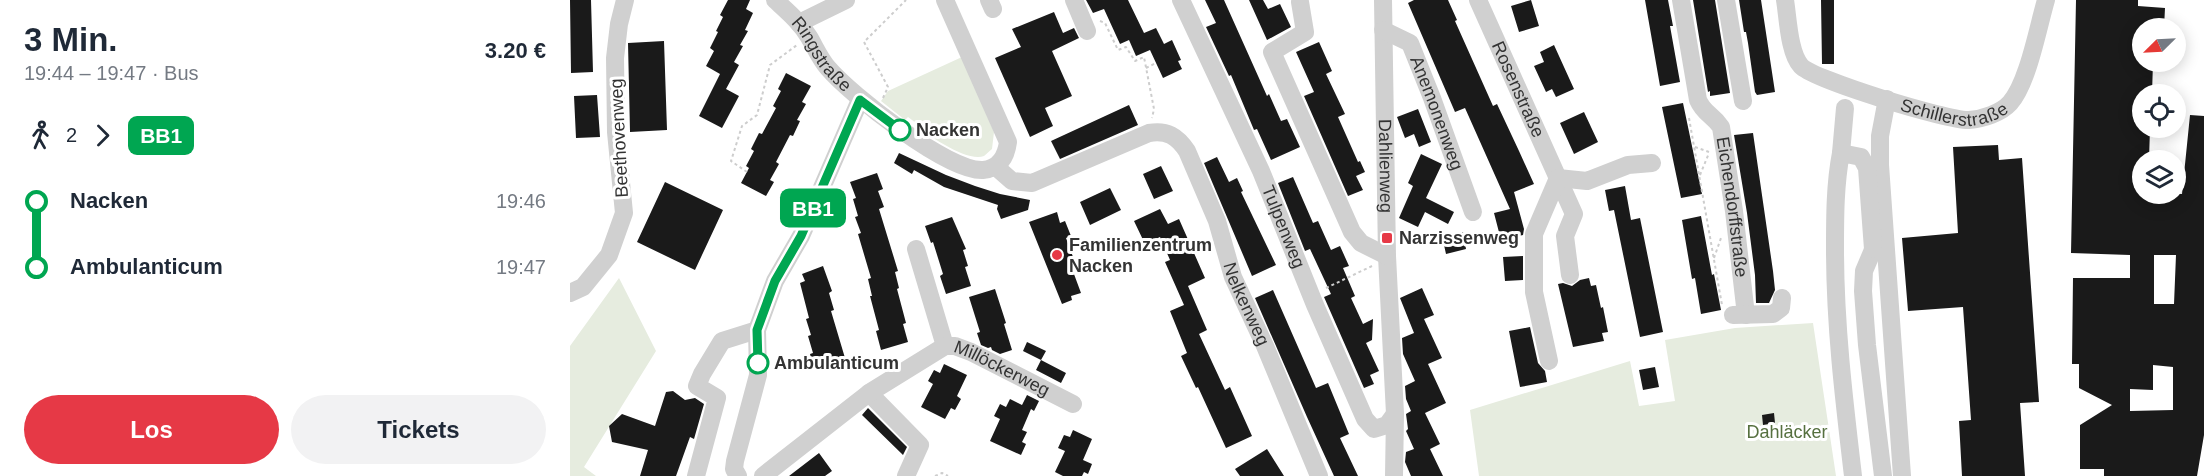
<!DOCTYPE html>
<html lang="de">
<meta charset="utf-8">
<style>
:root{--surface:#fff;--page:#f2f2f3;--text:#1f2937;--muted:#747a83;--accent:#e63946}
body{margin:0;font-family:Arial,sans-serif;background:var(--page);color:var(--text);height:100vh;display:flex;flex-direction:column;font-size:22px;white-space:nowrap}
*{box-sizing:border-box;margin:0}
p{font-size:20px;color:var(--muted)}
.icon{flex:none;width:33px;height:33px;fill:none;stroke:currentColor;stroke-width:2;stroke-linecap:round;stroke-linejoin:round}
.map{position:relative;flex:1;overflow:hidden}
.drawer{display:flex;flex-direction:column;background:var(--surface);width:570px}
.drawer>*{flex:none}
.badge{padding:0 12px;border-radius:9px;font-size:21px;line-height:39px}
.needle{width:39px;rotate:246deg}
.tools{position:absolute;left:1562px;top:18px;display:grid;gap:12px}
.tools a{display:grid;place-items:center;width:54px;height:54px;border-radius:50%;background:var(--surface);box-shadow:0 3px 15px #0003;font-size:30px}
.map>.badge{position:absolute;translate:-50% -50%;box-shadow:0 0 0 3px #fff}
.legs{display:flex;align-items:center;gap:9px;height:66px;padding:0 24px;font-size:20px}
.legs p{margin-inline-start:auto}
.headline{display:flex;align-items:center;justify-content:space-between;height:102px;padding:0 24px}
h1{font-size:33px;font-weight:800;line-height:45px}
.button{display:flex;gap:12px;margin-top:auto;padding:12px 24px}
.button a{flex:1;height:69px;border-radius:36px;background:var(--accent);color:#fff;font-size:24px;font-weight:800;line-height:69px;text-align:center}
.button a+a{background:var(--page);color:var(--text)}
ul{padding:0 24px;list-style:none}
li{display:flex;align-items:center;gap:21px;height:66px;font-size:22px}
li i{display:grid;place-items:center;width:9px;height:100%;margin:0 8px;background:currentColor}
li i::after{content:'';width:15px;height:15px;margin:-8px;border:4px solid;border-radius:50%;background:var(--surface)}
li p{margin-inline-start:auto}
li:first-child i{background:linear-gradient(#0000 50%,currentColor 0)}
li:last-child i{background:linear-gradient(currentColor 50%,#0000 0)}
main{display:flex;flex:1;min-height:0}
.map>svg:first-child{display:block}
</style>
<main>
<section class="drawer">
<div class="headline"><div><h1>3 Min.</h1><p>19:44 – 19:47 · Bus</p></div><b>3.20 €</b></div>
<div class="legs"><svg class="icon" aria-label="walk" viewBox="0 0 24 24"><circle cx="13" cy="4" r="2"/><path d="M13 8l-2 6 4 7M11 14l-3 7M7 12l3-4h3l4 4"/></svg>2<svg class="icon" aria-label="forward" viewBox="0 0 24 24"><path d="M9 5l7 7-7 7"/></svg><b class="badge" style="background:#00a651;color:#fff">BB1</b></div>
<ul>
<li><i style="color:#00a651"></i><b>Nacken</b><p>19:46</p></li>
<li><i style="color:#00a651"></i><b>Ambulanticum</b><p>19:47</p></li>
</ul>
<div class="button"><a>Los</a><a>Tickets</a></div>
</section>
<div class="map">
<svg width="1634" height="476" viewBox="0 0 1634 476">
<rect width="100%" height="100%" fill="#fff"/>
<!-- green -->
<path fill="#e6ecdf" d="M392,57L424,132L422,149C419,151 417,154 414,156C398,163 359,135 344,126L346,123L338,117L335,120L311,101L318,91Z
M49,278L86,351L14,467L26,476H0V346Z
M1243,323L1266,476H909L900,410L1060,361L1069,406L1105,401L1095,340L1165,328Z"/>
<!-- building -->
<path fill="#1a1a1a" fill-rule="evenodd" d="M0,0H21L23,72L1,73Z
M158,0H180L176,9L183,13L175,30L178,31L170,45L173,46L164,62L169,65L156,89L169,96L152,128L129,116L150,74L136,66L144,51L140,48L148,32L146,31L153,17L150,15Z
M516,0H558L574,33L586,28L594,44L602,40L611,60L608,61L612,69L593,78L580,50L566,56L559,40L550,44L534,9L523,13Z
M635,0H654L697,96L699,94L711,121L717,119L730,147L701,160L687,129L684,130L661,75L659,76L636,27L646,23Z
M679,0H693L698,9L710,4L721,27L697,40Z
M844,0H878L887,20L885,21L923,106L927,104L949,151L964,184L944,192L954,229L953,235L931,240L924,213L940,209L895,108L885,112L838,3Z
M961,0L969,26L949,32L941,6Z
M1075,0H1098L1103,26H1100L1110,82L1090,86Z
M1123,0H1145L1160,93L1140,96V91L1138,92Z
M1169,0H1191L1205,92L1187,95L1185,92L1178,43L1176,32H1174Z
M1251,0H1264V64H1252Z
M1506,0H1568V6L1595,8L1594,28H1572V62H1583L1582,94H1572V128H1580L1579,160H1572V194H1612L1620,115L1634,116V435L1627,476H1534V469H1510V425L1542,405L1509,388V364H1502L1503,278H1560V255L1501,253ZM1584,255H1606L1604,304H1584ZM1583,365L1603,367V410L1560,411V389L1583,390Z
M484,12L493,33L504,28L509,38L482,51L502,96L475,108L483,126L460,137L425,58L451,47L442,29Z
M94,41L97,130L60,132L58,43Z
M749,42L762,71L756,74L775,114L768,117L788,162L790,161L795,172L786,176L793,190L778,196L734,96L744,92L726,52Z
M984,45L1004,89L986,97L982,89L976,92L964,66L974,62L970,52Z
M216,73L241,86L232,102L236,104L227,120L230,121L223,136L220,135L206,162L209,164L200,180L204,182L196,196L171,183L179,168L176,166L184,151L181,149L189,133L192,134L206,108L203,106L211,91L208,89Z
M27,95L30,137L6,138L4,96Z
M1113,103L1132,194L1111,198L1092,107Z
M559,105L568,125L490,159L481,141Z
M848,109L861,142L849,147L844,134L835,138L827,117Z
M1014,112L1028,142L1004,154L990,123Z
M1183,133L1203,271L1205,290L1199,303H1186L1185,275L1177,213L1164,135Z
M1428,145L1429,160L1452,158L1469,402L1450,403L1455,476H1392L1389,421L1401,420L1393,307L1338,311L1332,238L1388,233L1383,147Z
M329,153L376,175L405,186L430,194L460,200L458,210L431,219L427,209L428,205L374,187L344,170L342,174L324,163Z
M851,154L872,164L856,198L884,212L878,224L855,212L848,227L829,218L843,186L838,183Z
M647,157L659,182L667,178L673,191L671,192L706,265L682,276L634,163Z
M591,166L603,191L584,199L573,174Z
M307,173L313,189L308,191L314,207L309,209L328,271L325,272L329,288L327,289L336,323L333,324L338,342L311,350L306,331L309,330L300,296H302L298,279L301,278L288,234L291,233L285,217L288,216L283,199L286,198L280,182Z
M723,177L743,223L748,221L761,250L770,246L779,266L773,268L785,296L781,298L793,324L803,319L802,340L796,343L809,371L800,375L804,384L794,388L754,297L761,294L740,249L735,251L708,183Z
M95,182L153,210L125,270L67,242Z
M1055,186L1061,220L1070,218L1093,332L1070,337L1044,210L1039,211L1035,190Z
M540,188L551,210L520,225L510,202Z
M590,209L598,224L609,219L635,278L618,286L637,330L629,334L655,390L660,387L682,436L656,448L628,387L626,388L611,356L617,353L600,311L614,305L595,262L600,260L590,237L575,244L564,221Z
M487,212L490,223L495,221L501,236L496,238L506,265L501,266L511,293L501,296L502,300L492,304L459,222Z
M1131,216L1142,275L1144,274L1151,310L1131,314L1125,278L1122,279L1112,220Z
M382,217L396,249L393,250L398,266L395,267L401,286L376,294L370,276L373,274L363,242L361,243L355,226Z
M893,232L896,249L876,254L872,236Z
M953,256V280L935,281L933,257Z
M253,266L262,291L259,293L264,310L261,311L275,358L244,368L240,354L243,353L238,336L241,335L236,319L239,318L230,283L235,281L232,274Z
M1019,278L1021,286L1026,285L1031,308L1033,307L1038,332L1032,333L1034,341L1003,347L988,284L993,283L1002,286L1010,280Z
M852,288L864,315L854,319L872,358L858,364L876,403L855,413L870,444L860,449L873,476H841L835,462L836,452L844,449L836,431L838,429L836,414L841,411L836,399L835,386L845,381L833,354L832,338L844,333L830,298Z
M425,289L436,323L434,324L442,350L430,354L422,350L421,347L418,348L411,345L407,333L410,332L399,297Z
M703,290L746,388L758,383L779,434L770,438L788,476H764L737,417L685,298Z
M960,327L968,363L975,371L977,382L950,387L939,331Z
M457,342L476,351L471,360L453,351Z
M471,360L496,373L491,383L466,370Z
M374,364L397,375L387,396L391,399L385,410L381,408L375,419L351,407L363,384L358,381L364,370L370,373Z
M1085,367L1089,387L1073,390L1069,370Z
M103,391L115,400L125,398L134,404L124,439L120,437L106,476H70L78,450L42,442L39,426L52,414L85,426L96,392Z
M457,395L469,401L464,411L461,409L452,430L457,432L452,442L456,444L451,455L420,441L430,419L424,416L430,404L436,407L440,399L452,405Z
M298,408L337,447L333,455L292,415Z
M1204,413L1205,423L1193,425L1192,415Z
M503,430L522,439L513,460L522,464L518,474L514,472L512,476H493L485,472L495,451L488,448L494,435L500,437Z
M697,449L714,476H670L665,469Z
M249,453L262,471L255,476H219Z"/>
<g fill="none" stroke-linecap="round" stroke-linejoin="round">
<!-- path -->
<path stroke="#cdcdcd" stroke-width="2" stroke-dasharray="3 3" stroke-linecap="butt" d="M530,21L535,23L548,50L556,47L565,61L574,57L584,109L582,118
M576,68L586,63
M313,98L318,87L294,42L336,0
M1119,118L1152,305
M1125,147L1139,152
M177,172L161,161L172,126L187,115L200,65L227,45
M1130,175L1139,153
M1144,258L1151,238
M756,288L802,266
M365,476L372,473L378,476"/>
<!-- minor -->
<g stroke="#d0d0d0" stroke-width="18">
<path id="s1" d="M205,0C218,12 230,22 239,37C245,47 250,59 258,68C281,95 378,172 413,170C429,169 436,157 438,142L375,0"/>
<path d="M419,0L423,9"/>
<path d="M504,0L517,31"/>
<path id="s2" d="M611,0L691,171L745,305L795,419L804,429L817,425L825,414"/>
<path id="s3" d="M813,0L817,256L825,414L824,476"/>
<path id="s4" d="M908,0L1004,214L995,236L1000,275"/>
<path id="s5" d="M1111,0L1128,100C1134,114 1142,114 1151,127L1164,211L1176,315"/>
<path d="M1156,0L1173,101"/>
<path id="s6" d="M1215,0C1218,18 1219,53 1231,66C1244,80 1378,121 1399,120C1413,119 1431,113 1440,103C1458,83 1468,27 1476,0"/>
<path d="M730,2L735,32L702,52L782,232L791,243L817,256"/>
<path d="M229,23L276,0"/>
<path id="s7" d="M813,30L840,43L862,98L903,212"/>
<path d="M1317,99L1310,136V165L1332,476"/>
<path d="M1271,153L1275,108"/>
<path id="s8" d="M426,167L442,181L462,183L579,133C597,130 607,136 617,151L647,221L663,277L695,346L749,476"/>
<path d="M1308,238L1294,271L1293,291L1297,345L1313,476"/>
<path d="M346,249L375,346"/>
<path d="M0,293L13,287L39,255L54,213L46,132L45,58L49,24L55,0"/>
<path d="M1163,315L1203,314L1211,308L1212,298"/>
<path d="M979,361L964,292V234L988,178L1017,181L1058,165L1082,163"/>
<path d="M299,393L350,445L336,476"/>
<path d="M126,476L147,398L127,386L132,374L152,341L187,330"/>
<path d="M168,476L164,469L165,461L188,375L187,330L205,281L231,236L290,100"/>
<path id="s9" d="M193,476L299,393L375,346H385L401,352L503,404"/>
<path d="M1283,476C1274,400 1265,325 1265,249C1265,217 1265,184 1271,153L1291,157L1297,168L1303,249"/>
</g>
</g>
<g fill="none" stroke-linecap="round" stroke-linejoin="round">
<!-- line-1 casing -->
<g stroke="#fff" stroke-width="14">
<path id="line-1" d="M188,363L187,330L205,281L231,236L290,100L330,130"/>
</g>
<!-- line-1 -->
<use href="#line-1" stroke="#00a651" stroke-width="9"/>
</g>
<!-- markers -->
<g fill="#fff" stroke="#00a651" stroke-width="3">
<circle cx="330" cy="130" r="10"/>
<circle cx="188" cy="363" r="10"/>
</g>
<g fill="#e63946" stroke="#fff" stroke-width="2">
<rect x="811" y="232" width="12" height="12" rx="3"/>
<circle cx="487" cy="255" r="6"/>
</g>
<g text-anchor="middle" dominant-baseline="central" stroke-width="6" stroke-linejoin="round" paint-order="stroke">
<!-- street labels -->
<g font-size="18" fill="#333" stroke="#fff">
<text stroke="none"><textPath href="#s1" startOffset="72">Ringstraße</textPath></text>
<text stroke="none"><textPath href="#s4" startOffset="98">Rosenstraße</textPath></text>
<text stroke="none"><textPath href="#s6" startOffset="231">Schillerstraße</textPath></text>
<text stroke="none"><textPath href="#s7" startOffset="105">Anemonenweg</textPath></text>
<text transform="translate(49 138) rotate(-93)">Beethovenweg</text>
<text stroke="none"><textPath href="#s3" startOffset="166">Dahlienweg</textPath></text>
<text stroke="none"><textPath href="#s5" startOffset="218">Eichendorffstraße</textPath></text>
<text stroke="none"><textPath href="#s2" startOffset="249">Tulpenweg</textPath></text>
<text stroke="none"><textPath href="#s8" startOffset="378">Nelkenweg</textPath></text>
<text stroke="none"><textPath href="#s9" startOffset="286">Millöckerweg</textPath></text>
</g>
<!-- stop labels -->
<g font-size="18" font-weight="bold" fill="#333" stroke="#fff" text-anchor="start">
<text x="346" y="130">Nacken</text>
<text x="204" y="363">Ambulanticum</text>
</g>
<!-- poi labels -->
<g font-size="18" font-weight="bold" fill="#333" stroke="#fff" text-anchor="start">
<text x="829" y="238">Narzissenweg</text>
<text x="499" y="245">Familienzentrum<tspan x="499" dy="21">Nacken</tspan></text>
</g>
<!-- park labels -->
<g font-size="18" fill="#56703f" stroke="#fff">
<text x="1217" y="432">Dahläcker</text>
</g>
</g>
</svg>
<div class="tools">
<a><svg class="needle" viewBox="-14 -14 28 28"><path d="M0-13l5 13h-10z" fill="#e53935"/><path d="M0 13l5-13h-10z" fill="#747a83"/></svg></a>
<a><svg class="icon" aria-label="locate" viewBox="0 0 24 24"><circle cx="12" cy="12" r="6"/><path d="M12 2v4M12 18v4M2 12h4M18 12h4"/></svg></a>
<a><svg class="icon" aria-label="layers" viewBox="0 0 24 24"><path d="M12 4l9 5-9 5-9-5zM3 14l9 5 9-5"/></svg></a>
</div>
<b class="badge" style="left:243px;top:208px;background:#00a651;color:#fff">BB1</b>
</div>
</main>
